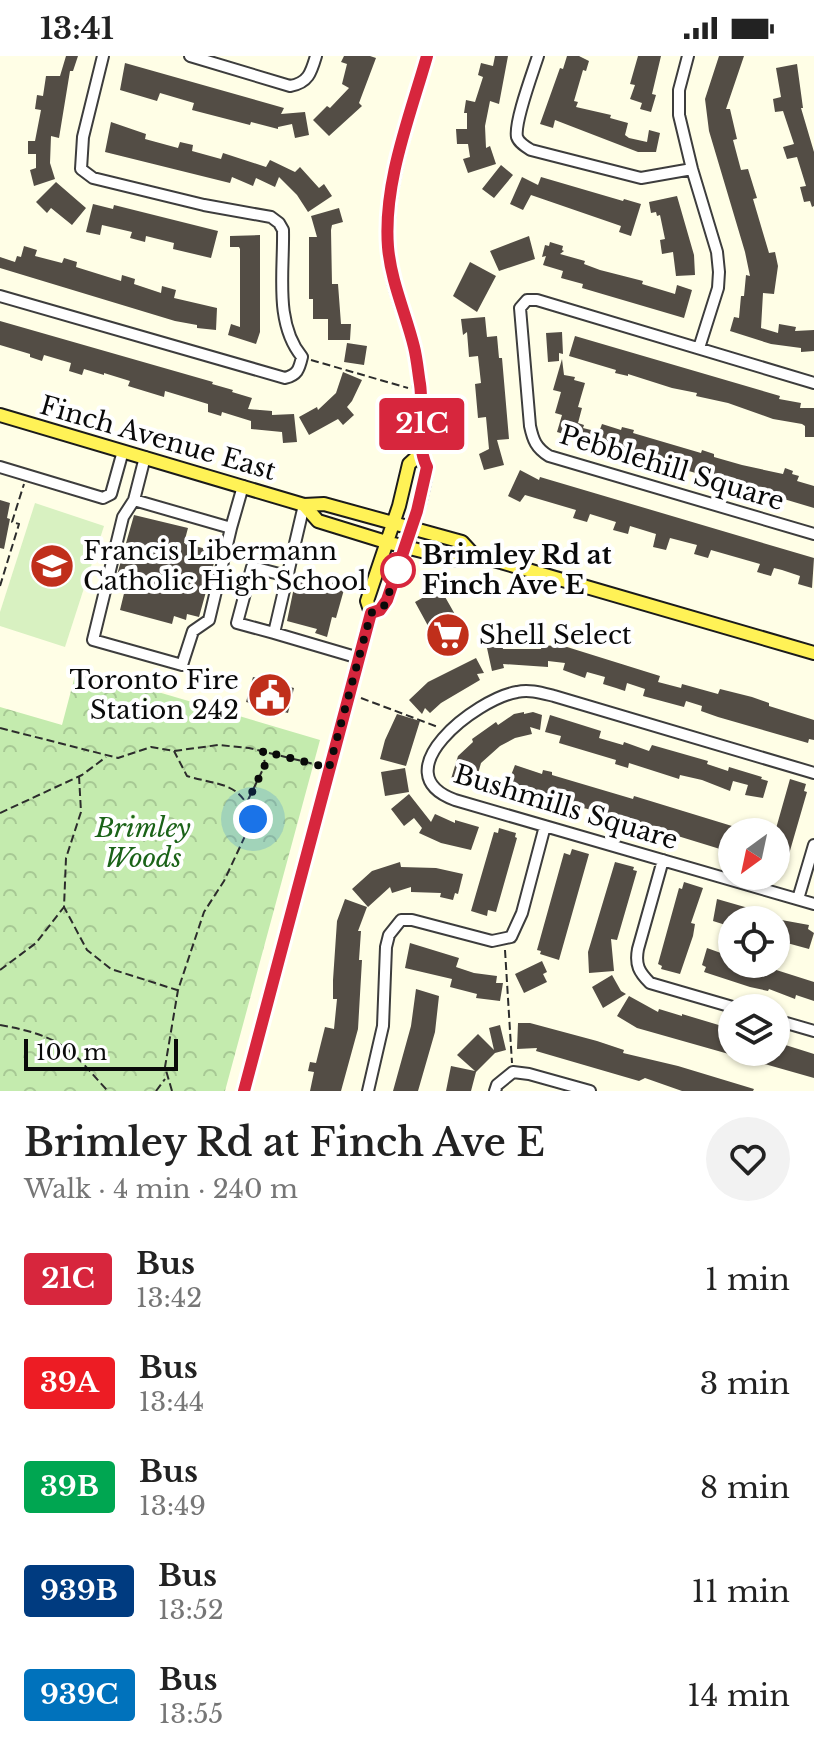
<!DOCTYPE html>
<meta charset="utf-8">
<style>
:root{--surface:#fff;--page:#f2f2f2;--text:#222;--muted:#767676}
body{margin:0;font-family:"Libre Baskerville",serif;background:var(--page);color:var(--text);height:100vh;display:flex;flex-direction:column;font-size:30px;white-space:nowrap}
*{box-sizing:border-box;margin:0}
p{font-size:26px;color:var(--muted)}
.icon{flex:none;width:44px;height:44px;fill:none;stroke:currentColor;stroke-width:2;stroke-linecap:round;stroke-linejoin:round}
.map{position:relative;height:1035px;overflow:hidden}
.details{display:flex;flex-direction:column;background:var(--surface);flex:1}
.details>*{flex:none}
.badge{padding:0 16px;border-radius:6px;font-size:28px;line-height:52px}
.needle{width:52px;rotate:213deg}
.tools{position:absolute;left:718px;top:762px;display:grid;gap:16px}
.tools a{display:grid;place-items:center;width:72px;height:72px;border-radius:50%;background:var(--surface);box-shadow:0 2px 6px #0004;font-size:40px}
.scale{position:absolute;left:24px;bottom:20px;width:154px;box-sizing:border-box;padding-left:8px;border:4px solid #0a0a0a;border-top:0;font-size:22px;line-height:28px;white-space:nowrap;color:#0a0a0a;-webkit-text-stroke:6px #fff;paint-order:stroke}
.you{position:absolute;width:40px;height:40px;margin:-20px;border:6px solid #fff;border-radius:50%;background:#1a73e8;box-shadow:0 0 0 12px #1a73e833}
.map>.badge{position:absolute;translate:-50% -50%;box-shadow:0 0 0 4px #fff}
.round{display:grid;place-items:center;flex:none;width:84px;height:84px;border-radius:42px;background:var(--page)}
.head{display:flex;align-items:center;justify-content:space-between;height:136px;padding:0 24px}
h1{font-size:38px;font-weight:600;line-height:60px}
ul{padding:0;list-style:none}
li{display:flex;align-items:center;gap:24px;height:104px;padding:0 24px}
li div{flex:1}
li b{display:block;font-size:30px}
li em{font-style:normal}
li .badge{min-width:88px;font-weight:700;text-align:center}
.status{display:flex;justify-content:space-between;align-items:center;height:56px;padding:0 40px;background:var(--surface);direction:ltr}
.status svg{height:22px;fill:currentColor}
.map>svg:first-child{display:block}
</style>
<div class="status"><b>13:41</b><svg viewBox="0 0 49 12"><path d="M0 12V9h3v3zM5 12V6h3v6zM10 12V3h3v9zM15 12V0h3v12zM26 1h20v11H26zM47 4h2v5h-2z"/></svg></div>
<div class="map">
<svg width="814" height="1035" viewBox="0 0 814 1035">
<defs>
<pattern id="park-crowns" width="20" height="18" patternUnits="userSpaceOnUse" patternTransform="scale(2)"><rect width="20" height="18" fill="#c4ebae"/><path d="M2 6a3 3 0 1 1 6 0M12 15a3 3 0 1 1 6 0" fill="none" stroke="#a7c894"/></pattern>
</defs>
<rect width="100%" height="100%" fill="#fffee6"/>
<!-- park -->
<path fill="url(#park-crowns)" d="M77,612L320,684L225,1035H0V651L62,669Z"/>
<!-- pitch -->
<path fill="#d8f1c1" d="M35,447L104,470L65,591L0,570V556Z"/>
<!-- building -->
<path fill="#534d45" d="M66,0H78L73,15H70L59,82L51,80L50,107L55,123L34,130L30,114L36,112V98H28V85H35L41,54L35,53L37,39L43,40L46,20H60Z
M344,0H370L376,2L359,47L362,50L329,80L313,64L327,50L330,52L349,32L342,28L347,8L341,6Z
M495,0H508L499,48L490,45L485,70L486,92L490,90L496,108L468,117L463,103L470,101L468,88H457L456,73H467V57H464L466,44L475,46L483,21L478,19L481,7L493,10Z
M567,0H579L589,5L586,15L583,14L574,45L578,46L576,51L611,59L610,62L628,67L625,79L629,82L647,86L649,74L660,77L656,96H638L555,64L553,72L540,68L560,12L563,13Z
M638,0H661L652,38L656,39L651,56L640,53L642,47L630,43L635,29L630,28Z
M719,0H744L726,53H730L737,83L733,84L741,114L748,113L757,142L753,143L769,197L775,196L778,210L774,238L763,237L761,272L778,277L779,268L796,271L795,275L814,274V295L801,296V292L771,288L730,275L734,261L739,262L741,240H744L746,219L750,220L745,196L709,75L705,43Z
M125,7L284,52L281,58L305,56L309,79L295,82L292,68L278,71V73L251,66L250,69L192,54L194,47L160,37L157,45L120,34Z
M797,8L803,52H801L814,96V150L812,151L810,145L804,146L800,131L806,130L797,101L787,103L783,91L794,88L783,55L775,56L773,43L781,41L776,12Z
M111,66L146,78L145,83L178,92L180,86L193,89L192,95L221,103L223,97L266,111L270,104L295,116L300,111L319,132L324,128L332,140L308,156L297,139L279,121L275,131L256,122L253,130L232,121L230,127L105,96Z
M501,109L513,119L494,142L482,133Z
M522,121L538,129L541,121L623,145L624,143L641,148L631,180L619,176L621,170L531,139L523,154L510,148Z
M56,126L86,152L72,169L51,152L47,157L36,146Z
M677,140L694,199L695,219L676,220L673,196L662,198L660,184L665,183L660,159L657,160L656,156L651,157L649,146Z
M93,148L113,153L114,149L218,175L211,202L173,193L174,187L146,180L145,186L130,182L132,176L102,169L100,179L86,176Z
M339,152L343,166L332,169L331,174L332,228H338L341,268H351L350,284H328V263H313V243H309V181H317L311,160Z
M260,179V276L256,288L228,279L231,268L240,271V193L239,191H230V180Z
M529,180L535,203L499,215L490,195Z
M550,186L563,190L562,194L564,195L560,198L585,205L584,208L600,214L643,225L642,228L675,238L677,229L692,234L684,262L582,232L583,228L561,222L563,215L543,209L546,200L542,201L545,189L549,190Z
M24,190L37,194L35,200L62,207L64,202L77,206L76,211L121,225L122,219L135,223L134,228L161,237L162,230L176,234L174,242L217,252L216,274L197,272V269L175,265L0,212V201L15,206L17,200L21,201Z
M470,206L496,220L477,256L453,240Z
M485,261L487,281L497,280L499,302H502L509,383L497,384L504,409L484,414L479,398L489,393L486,361L478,362L475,328L481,327L478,300L469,301L467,276L463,279L461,263Z
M0,265L213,326L212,328L233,334L232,336L252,342L248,353L272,355V359L294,358L297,386L283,387L282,376L251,373V365L222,356L221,360L208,356V348L165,335L164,341L128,330L130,325L104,317V319L84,313L82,319L69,315L71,307L44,299L42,305L30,301V298L0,289Z
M562,276L563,298L559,297V305L548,306L546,277Z
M575,280L780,340L779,343L801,347L800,352H814V381H805V370L802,368L773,363L728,347L696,340L697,337L672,332L628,318V320L615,317L616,314L569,300Z
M347,287L367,290L364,309L344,306Z
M562,303L564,319L575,321L574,324L585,327L578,351L582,352L578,367L584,369L583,372L599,376L602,368L621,374L622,371L634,374L633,377L701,397L702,394L714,398V401L742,409L783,418L785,412L793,415L792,418L799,420L797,425L814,430V452L557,376L562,359L555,357L561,336L553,334Z
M343,316L362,324L352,345L347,351L354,359L343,369L338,363L309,379L299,361L317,351L318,354L336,337Z
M520,414L539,424L540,421L814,502L812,532L798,528L800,520L782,514L774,512L771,520L757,516L760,508L711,494L708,502L694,498L697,489L670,482L666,494L653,491L656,478L630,470L628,478L613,474L616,466L590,458L587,466L573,462L576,454L525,439L520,446L508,440Z
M0,444L10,447L7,462L10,463L4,493L0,492Z
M134,459L188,472L184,487L217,496L199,561L187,558L186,564L174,560L172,568L120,554L128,521L117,519Z
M297,517L345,530L336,562L332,561L327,581L315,577L317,573L287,565Z
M440,532L465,576L439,590L415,546Z
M502,588L503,593H541L542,589L567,591L660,620L658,626L681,632L682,628L718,638L720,633L752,641L769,647V650L814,664V684L809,683L808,687L718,661L701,655L702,650L686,645L684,651L643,640L645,633L627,627L625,635L616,632L603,628L605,621L587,616L585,622L563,614L565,607L548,605V611L503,608L504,612L492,615L487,592Z
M476,602L484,617L477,618L480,624L441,647L430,657L425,652L422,658L409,644L428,626Z
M253,621L294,632L288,657L246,646Z
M524,656V658L533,656L542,659L540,674L530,671L532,678L515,682L500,690L481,707L475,728L451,723L458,700L473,686L472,683L496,666L498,669L514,658Z
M397,658L420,665L406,710L380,703L385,684Z
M550,659L601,675L599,682L623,689L624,686L649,695L652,689L708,705L707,708L728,715L729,711L762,721L761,723L768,725L763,742L745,739L748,729L733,725L730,735L702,724L680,719L679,723L629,707L628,712L615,708L616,704L559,687L561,680L545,676Z
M515,709L542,718L543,714L552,716V719L633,743L634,740L732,770V792L721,789L720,793L603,757L506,732Z
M405,712L409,736L385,740L381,716Z
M790,723L806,728L804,735L807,736L785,812L776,810L779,790L776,789L775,776Z
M409,738L431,766L435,758L455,767V764L479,771L471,794L441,787L419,777L422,772L414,762L404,770L391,753Z
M499,772L516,777L515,781L517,782L496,856L488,854L487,860L471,855L494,776L498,777Z
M572,793L589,798L559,904L540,898L541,895L537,894L564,797L570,799Z
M400,806L401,811L436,812L463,818L458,838L455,837L453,844L440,841L441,837L411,836V831L392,837L390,831L368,851L352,833L372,815Z
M615,806L634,811L633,814L637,815L617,884L611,883L614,915L589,917L588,896Z
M684,826L703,832L691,867L695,868L693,880L680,918L661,913L662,910L658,908L679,832L682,833Z
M345,843L367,851L358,875H361L359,904H362L358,973L341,1035H310L314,1016L308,1015L310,1006L316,1007L325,971L334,973L337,943H333V924L337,865Z
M717,843L766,857L764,864H732V871L713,865Z
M776,863L809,869L808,873L814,877L809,893L776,884Z
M410,887L459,902L456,911L474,917L497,920L496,927H503L500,945L476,942L477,938L450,931L452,923L405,912Z
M707,892L732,901V908L760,910L761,908H771L770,912L814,926V945L796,939L795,943L769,933L768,935L750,931L704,916L706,911L702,909Z
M542,905L547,916L543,918L547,926L524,937L515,918Z
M612,919L621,935L626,938L603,952L592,931Z
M416,933L439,940L435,976L418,1035H393L411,970Z
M629,940L658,956L659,953L682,960V958L732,973V996H776V986L814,998V1022L637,972L617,960Z
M518,967H530L597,985L624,994L623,997L678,1010L754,1033L753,1035H682L645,1022L639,1025L536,995L537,992L517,993Z
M500,969L506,994L495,997L476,1016L471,1035H446L451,1010L475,1015L457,999L478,978L494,994L489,972Z"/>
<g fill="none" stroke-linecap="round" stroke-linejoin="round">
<!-- minor casing -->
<g stroke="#3d3d3d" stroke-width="14">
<path id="minor" d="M190,0L290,30C308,27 311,17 316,0
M538,0C533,16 514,66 517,81C519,87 526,91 531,94L641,122L692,113
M688,0L679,34V59L692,113L717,196L719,216L718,232L699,292
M0,240L285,322C297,319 299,314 302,301C274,267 284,216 283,174L279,167L271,161L204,149L93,122L81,113L83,81L103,0
M814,327L537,244H527L520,252L530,370C533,384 536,392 549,400L814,478
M145,401L134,444L231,472L243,430
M0,411L103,442L111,438L123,395
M134,444L123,461L93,584L182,609L193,575L209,564L231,472
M304,449L274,577L359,602
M274,577L237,567L252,511L287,520
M814,717L554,640C542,637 529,633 517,636C476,643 381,717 455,744L814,848
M663,804L638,893C635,909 639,916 650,927L736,952
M798,843L814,789
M776,964L814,975
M368,1035L383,970L386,891L389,879L401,864H412L492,885L511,881L522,857L545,770
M495,1035L497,1029L513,1016L529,1018L590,1035"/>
</g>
<!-- major casing -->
<g stroke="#1b1b1b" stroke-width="16">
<path id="major" d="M0,359L304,449L324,448L462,486L473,498L814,597
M304,449L318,465L386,486L457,504L473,498
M371,557L380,554L387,544C401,503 419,459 426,416C427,407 421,402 421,393C421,358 422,325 414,290C405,257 390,225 388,190C384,126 410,61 427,0
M244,1035L371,557L367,545L399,450L409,408L420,398"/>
</g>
<!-- path -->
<path stroke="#2c2c2c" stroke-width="2" stroke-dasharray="8 4" stroke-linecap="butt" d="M311,304L408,332
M0,530L19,468L12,466L24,428
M361,642L438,671
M0,672L118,702L151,691L174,695L218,689L249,692L318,709
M79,720L81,756L66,802L64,851L87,894L111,913L177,934
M248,744L265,709L263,695
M0,757L82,719L106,701
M505,894L512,1007
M0,914L36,887L64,851
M0,969C26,974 51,979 72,997C85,1008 96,1023 108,1035
M156,1035L165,1023
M172,1035L165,1011L178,934L204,856L224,825L253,763C241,725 220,730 187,720L174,695"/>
<!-- minor -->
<use href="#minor" stroke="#fff" stroke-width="10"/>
<!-- major -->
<use href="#major" stroke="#fff256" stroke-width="12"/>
</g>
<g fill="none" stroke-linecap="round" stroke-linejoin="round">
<!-- line casing -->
<g stroke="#fff" stroke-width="18">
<path id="line" d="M244,1035L371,557L380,554L387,544L417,455L427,411C415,387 424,355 420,328C418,316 417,303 414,291C406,258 391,226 388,191C383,127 410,60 427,0"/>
</g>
<!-- line -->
<use href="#line" stroke="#d7263d" stroke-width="12"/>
<!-- walk -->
<path stroke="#0a0a0a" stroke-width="8" stroke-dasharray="0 14.4" d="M253,763L248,745L265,709L263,695L329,712L371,557L384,550L401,505L398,514"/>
</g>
<!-- icons -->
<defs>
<g id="school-disc" transform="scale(2.3)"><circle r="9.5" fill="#c02f1b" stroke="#fff"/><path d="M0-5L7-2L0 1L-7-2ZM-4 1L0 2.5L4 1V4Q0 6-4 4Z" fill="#fff"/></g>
<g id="supermarket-disc" transform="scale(2.3)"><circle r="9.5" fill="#c02f1b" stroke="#fff"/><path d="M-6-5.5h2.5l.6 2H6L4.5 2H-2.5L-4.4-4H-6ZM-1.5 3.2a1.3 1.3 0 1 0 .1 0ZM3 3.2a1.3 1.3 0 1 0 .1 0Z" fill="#fff"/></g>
<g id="civic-disc" transform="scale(2.3)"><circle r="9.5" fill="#c02f1b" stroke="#fff"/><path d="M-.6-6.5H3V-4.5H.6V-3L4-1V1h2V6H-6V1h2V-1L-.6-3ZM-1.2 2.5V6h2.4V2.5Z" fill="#fff"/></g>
</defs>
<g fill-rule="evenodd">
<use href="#school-disc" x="52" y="510"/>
<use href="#supermarket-disc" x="448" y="579"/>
<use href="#civic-disc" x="270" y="639"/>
</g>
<!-- markers -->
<circle fill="#fff" stroke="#d7263d" stroke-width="4" cx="398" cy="514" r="16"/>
<g text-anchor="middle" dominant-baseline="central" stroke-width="8" stroke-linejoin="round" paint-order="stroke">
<!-- street labels -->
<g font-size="26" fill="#0a0a0a" stroke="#fff">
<text transform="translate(158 382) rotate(16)">Finch Avenue East</text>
<text transform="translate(672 412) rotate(17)">Pebblehill Square</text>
<text transform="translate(566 751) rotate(17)">Bushmills Square</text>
</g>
<!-- poi labels -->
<g font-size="26" fill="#0a0a0a" stroke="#fff" text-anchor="start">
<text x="83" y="495">Francis Libermann<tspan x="83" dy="30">Catholic High School</tspan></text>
<text x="479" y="579">Shell Select</text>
<text x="239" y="624" text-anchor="end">Toronto Fire<tspan x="239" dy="30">Station 242</tspan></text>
</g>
<!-- stop labels -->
<g font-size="26" font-weight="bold" fill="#0a0a0a" stroke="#fff" text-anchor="start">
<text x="422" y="499">Brimley Rd at<tspan x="422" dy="30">Finch Ave E</tspan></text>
</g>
<!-- park labels -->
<g font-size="26" font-style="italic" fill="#1b6318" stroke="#fff">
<text x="143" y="772">Brimley<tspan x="143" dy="30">Woods</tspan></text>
</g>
</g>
</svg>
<div class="tools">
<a><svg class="needle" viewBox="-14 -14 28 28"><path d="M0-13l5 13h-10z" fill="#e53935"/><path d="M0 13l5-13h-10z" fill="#767676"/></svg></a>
<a><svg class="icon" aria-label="locate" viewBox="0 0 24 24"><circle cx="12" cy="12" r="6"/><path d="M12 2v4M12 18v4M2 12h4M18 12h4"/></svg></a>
<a><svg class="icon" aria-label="layers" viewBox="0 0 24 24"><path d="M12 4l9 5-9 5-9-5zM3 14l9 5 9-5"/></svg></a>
</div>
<div class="scale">100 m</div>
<div class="you" style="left:253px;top:763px"></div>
<b class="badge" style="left:422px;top:368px;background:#d7263d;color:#fff">21C</b>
</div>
<section class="details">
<div class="head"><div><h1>Brimley Rd at Finch Ave E</h1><p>Walk · 4 min · 240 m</p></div><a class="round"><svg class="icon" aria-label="heart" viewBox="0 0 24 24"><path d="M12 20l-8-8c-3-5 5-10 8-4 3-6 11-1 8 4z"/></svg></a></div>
<ul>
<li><span class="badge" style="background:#d7263d;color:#fff">21C</span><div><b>Bus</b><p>13:42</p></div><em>1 min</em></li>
<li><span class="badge" style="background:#ed1c24;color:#fff">39A</span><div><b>Bus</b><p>13:44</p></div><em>3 min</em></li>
<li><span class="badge" style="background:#00a651;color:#fff">39B</span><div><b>Bus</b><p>13:49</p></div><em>8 min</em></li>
<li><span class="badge" style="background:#003b80;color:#fff">939B</span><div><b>Bus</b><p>13:52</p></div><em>11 min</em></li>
<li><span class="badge" style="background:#0072bc;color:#fff">939C</span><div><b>Bus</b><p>13:55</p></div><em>14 min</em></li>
</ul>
</section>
